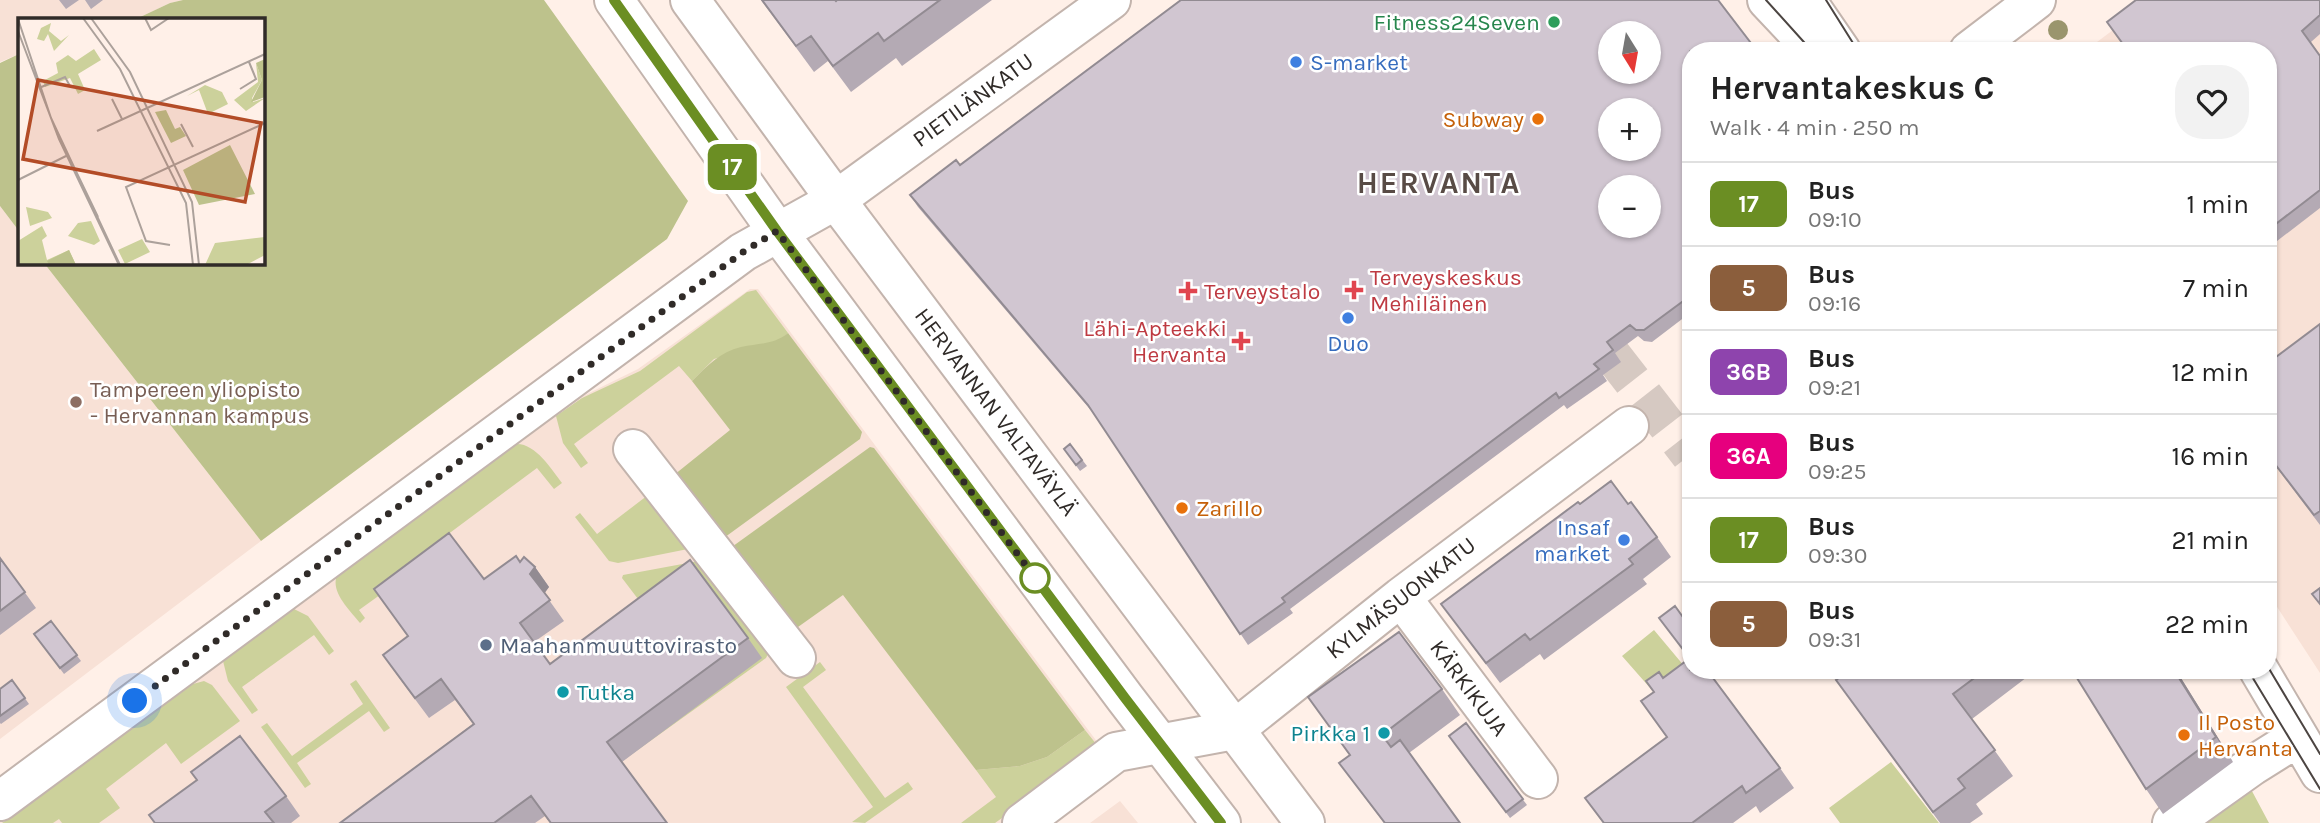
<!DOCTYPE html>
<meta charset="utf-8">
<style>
:root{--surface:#fff;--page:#f2f2f2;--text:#222;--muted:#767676;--line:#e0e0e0}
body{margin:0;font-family:Karla,sans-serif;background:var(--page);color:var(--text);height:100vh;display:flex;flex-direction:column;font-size:26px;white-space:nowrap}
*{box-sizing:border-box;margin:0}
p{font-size:23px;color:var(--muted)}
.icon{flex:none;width:38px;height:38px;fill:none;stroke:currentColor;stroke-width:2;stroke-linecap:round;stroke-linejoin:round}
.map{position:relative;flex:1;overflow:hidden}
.panel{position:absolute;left:1682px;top:42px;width:595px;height:637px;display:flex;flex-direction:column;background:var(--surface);border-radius:28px;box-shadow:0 2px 5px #0004}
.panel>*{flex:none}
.badge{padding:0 14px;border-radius:10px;font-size:24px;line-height:46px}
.needle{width:46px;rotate:169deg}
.fabs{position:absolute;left:1598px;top:21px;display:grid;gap:14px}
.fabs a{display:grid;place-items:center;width:63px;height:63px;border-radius:50%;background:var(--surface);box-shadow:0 2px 5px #0004;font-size:35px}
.you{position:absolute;width:35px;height:35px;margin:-18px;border:5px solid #fff;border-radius:50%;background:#1a73e8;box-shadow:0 0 0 10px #1a73e833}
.map>.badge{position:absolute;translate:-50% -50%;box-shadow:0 0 0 4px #fff}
.round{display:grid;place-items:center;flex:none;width:74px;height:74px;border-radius:28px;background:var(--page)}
.headline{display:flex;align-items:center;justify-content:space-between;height:119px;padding:0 28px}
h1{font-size:33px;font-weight:700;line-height:52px}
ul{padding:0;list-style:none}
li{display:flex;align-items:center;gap:21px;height:84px;padding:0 28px;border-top:2px solid var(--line)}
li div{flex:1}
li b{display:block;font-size:26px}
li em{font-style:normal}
li .badge{min-width:77px;font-weight:700;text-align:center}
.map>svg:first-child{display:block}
</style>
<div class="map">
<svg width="2320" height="823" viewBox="0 0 2320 823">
<rect width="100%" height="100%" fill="#fff0e8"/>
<!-- built -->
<path fill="#f8e1d6" d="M0,0H183L170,3L136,19H19V54L0,62Z
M2153,0H2320V673L2268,593V51H2085Z
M0,206L19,231V262L44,263L261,541L0,739Z
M750,289H758L1098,743L1099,751L1001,823H0V819L581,397L638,369Z
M1120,801L1138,823H1090Z"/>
<!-- green -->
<path fill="#ccd19b" d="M756,290L788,333L779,341L714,359L692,381L679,366L574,444L588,463L581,468L563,443L556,416L582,398L640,371L747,292Z
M517,444C536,444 551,469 562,483L554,489L537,468L404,567L409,574L359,610L365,618L360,623C350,610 330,592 337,575Z
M652,492L698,547L618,563L609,561L575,517L580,513L597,534Z
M704,560L769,652L766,658L621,762L686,594L666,577L638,599L622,578L623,575Z
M294,609L308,616L334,651L329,655L314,635L242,687L258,710L252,714L228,681L223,661Z
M1654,630L1690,673L1658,697L1622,656Z
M820,662L826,670L803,687L885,798L908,782L913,789L865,823L852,822L873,807L786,687Z
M356,680L390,728L384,732L369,711L297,763L311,784L305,788L261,727L267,723L292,756L363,704L350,684Z
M204,681L212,685L240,721L181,764L166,743L106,789L120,808L99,823H62L59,819L53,823H2L193,684Z
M1085,730L1097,745L1096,750L995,823H961L996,797L976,770L1020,766L1047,757Z
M1891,762L1939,823H1840L1829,808Z
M2237,763L2269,823H2157Z"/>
<!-- forest -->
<path fill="#bdc28c" d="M183,0H544L688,201L667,239L261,541L44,263L262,262V19H136L170,3Z
M19,54V231L0,206V63Z
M788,333L862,432L860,439L721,540L669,479L730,430L692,381C707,366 720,352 741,347C759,343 773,345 788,333Z
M870,447L874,448L1085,730L1047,757L1020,766L976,770L843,595L798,627L792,628L729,549Z"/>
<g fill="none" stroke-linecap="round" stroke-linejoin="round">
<!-- minor-tunnel -->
<path stroke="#d6c9c2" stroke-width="38" stroke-dasharray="38 19" stroke-linecap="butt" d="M1609,351L1690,455"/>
<!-- minor casing -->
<g stroke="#c3b4ad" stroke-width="42">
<path id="minor" d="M1767,0L1815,51
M1806,0L1841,51
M1969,51L2036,0
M633,449L796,658
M1401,597L1538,779
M2259,670L2320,773
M0,801L743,252L836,200L1111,0
M1022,823L1116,752L1234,730L1401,597L1629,426
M2172,823L2252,766L2298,737"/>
</g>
<!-- major casing -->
<g stroke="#c3b4ad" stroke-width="42">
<path id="major" d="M614,0L777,231L1125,698L1221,823
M690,0L836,200L1305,823"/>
</g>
<!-- minor -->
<use href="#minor" stroke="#fff" stroke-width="38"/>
<!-- major -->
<use href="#major" stroke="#fff" stroke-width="38"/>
<!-- tram -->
<path stroke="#4c4542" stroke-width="2" d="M1766,0L1812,51
M1826,0L1858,51
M2268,667L2320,754
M2248,670L2320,789"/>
</g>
<!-- trees -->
<circle fill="#9a956d" cx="2058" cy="30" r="10"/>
<!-- wall -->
<path fill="#b4aab4" d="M59,0H79L66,9Z
M85,0H103L91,9Z
M761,0H835L836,1L837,0H992L902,66L896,58L851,92L828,61L814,72Z
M2320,0V34L2311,42L2320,56V208L2268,248V51Z
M1690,51V313L1652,342L1644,341L1638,336L1615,353L1621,362L1603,375L1607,381L1567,409L1564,405L1290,609L1293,613L1248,645L1094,414L918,207L910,195L960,165Z
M2320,324V525L2268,456V363Z
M1070,444L1087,466L1080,471L1064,449Z
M1628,504L1657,537L1671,557L1643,579L1647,584L1544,660L1540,654L1500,683L1441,604Z
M0,558L36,608L0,635Z
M520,562L535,567L549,587L544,593L564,621L534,642L550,664L748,638L762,658L622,762L667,823H550L545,816L535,823H340L473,724L455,700L429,718L397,675L383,655L408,637L374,589L484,579Z
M51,621L81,661L64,674L34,634Z
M1664,624L1690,627V657L1689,658Z
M1850,670H2034L2035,671L1972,719L2013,776L1976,804L1983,814L1970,823H1940L1836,680Z
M2176,670L2233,762L2163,814L2146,789Z
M1663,678L1780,768L1794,788L1760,813L1756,806L1733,823H1603L1585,798L1667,738L1641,701L1654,692Z
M12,680L29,704L1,724L0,723V689Z
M1442,689L1460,715L1409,753L1460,823H1384L1339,763L1350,756L1308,697Z
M1466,723L1527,805L1510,818L1449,736Z
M286,796L300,816L291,823H155Z"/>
<!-- shaded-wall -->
<path fill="#928b92" d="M535,567L549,587L544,594L530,574Z
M2174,670H2176L2233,762L2216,737Z"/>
<!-- building -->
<path fill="#d1c6d1" stroke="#928b92" stroke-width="2" fill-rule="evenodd" d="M762,0H835L836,1L837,0H940L884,41L878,33L833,66L811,36L796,46Z
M1181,0H1718L1757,51H1690V296L1644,330H1636L1630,325L1607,342L1613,350L1594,364L1599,369L1559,398L1556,393L1282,598L1285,602L1240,634L1088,405L910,195L956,160L960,165ZM1610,33H1648V72H1610ZM1610,110H1648V149H1610ZM1610,187H1648V226H1610Z
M2136,0H2320V15L2302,31L2320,56V190L2268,230V51H2128L2107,22Z
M2320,324V511L2314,515L2268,455V363Z
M1070,444L1082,460L1076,465L1064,449Z
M1690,463V476L1684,468Z
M1611,481L1628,504L1631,502L1657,537L1629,559L1633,564L1530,640L1525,634L1486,663L1441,604L1578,502L1580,504Z
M449,533L484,579L516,556L520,562L524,557L535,567L530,574L550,600L520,623L550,664L690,560L748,638L607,742L667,823H551L531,796L494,823H340L474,724L441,679L415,698L383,655L408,636L374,589Z
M0,558L25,592L0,611Z
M2320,588V604L2312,594Z
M1675,606L1690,627V648L1685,652L1659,618Z
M51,621L77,655L60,668L34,634Z
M1399,632L1442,689L1382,735L1391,747L1400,740L1460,823H1385L1339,763L1350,755L1308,697Z
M1690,658V670H1707L1780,768L1746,793L1742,786L1692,823H1604L1585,798L1667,737L1641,701L1654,692L1646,681L1659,672L1663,678Z
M1850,670H1985L1953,694L1995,750L1958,779L1965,788L1933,812L1836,680Z
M2072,670H2174L2216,737L2146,789Z
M12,680L25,698L0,716V689Z
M1466,723L1523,799L1506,812L1449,736Z
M240,736L286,796L265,812L274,823H155L149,815L197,780L191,772Z"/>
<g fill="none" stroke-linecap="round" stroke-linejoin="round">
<!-- line casing -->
<g stroke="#fff" stroke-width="16">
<path id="line" d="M614,0L777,231L1125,698L1221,823"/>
</g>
<!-- line -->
<use href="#line" stroke="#6b8e23" stroke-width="10"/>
<!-- walk -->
<path stroke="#302b28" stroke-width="7" stroke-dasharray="0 12.6" d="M135,701L743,252L777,231L1042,587L1035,578"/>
</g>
<!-- markers -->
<circle fill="#2e9e5b" stroke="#fff" stroke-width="2.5" cx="1554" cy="22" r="7"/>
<g fill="#3f7fe0" stroke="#fff" stroke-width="2.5">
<circle cx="1296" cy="62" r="7"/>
<circle cx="1348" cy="318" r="7"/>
<circle cx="1624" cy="540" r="7"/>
</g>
<g fill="#e8710a" stroke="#fff" stroke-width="2.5">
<circle cx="1538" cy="119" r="7"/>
<circle cx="1182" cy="508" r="7"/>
<circle cx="2184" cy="735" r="7"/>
</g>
<g fill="#e0444e" stroke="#fff" stroke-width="2.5">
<path d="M1350.5 279.5h7v7h7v7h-7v7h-7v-7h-7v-7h7z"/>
<path d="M1184.5 280.5h7v7h7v7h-7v7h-7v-7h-7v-7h7z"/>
<path d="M1237.5 330.5h7v7h7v7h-7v7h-7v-7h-7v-7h7z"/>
</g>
<circle fill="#8d6e63" stroke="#fff" stroke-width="2.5" cx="76" cy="402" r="7"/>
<circle fill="#fff" stroke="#6b8e23" stroke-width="3.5" cx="1035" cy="578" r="14"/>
<circle fill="#5c6f8a" stroke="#fff" stroke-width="2.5" cx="486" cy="645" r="7"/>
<g fill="#0f9aa8" stroke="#fff" stroke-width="2.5">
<circle cx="563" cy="692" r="7"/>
<circle cx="1384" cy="733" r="7"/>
</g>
<g text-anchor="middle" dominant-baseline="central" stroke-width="5" stroke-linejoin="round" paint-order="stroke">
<!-- leisure labels -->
<g font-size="23" fill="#27864d" stroke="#fff" text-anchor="end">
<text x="1540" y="22">Fitness24Seven</text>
</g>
<!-- shop labels -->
<g font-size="23" fill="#366cbe" stroke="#fff" text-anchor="start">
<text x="1310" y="62">S-market</text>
<text x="1348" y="343" text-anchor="middle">Duo</text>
<text x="1610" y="527" text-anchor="end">Insaf<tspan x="1610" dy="26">market</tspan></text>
</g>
<!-- street labels -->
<g font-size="23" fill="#302b28" stroke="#fff">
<text transform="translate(973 100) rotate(-36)">PIETILÄNKATU</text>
<text transform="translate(996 412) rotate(53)">HERVANNAN VALTAVÄYLÄ</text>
<text transform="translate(1401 598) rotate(-38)">KYLMÄSUONKATU</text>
<text transform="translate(1469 688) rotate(53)">KÄRKIKUJA</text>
</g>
<!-- food labels -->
<g font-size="23" fill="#c56008" stroke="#fff" text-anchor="start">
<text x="1524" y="119" text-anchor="end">Subway</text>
<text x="1196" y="508">Zarillo</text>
<text x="2198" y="722">Il Posto<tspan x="2198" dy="26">Hervanta</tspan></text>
</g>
<!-- health labels -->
<g font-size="23" fill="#be3a42" stroke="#fff" text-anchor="start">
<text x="1370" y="277">Terveyskeskus<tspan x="1370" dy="26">Mehiläinen</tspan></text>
<text x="1204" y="291">Terveystalo</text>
<text x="1227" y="328" text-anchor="end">Lähi-Apteekki<tspan x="1227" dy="26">Hervanta</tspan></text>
</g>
<!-- education labels -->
<g font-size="23" fill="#785e54" stroke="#fff" text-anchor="start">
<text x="90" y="389">Tampereen yliopisto<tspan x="90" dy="26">- Hervannan kampus</tspan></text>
</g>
<!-- service labels -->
<g font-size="23" fill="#4e5e75" stroke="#fff" text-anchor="start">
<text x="500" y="645">Maahanmuuttovirasto</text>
</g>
<!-- culture labels -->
<g font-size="23" fill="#0d838f" stroke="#fff" text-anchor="start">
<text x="577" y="692">Tutka</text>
<text x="1370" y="733" text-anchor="end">Pirkka 1</text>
</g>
<!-- district labels -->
<g font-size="30" font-weight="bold" letter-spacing="2" fill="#584b45" stroke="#fff">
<text x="1439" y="183">HERVANTA</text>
</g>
</g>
<!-- overview -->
<g transform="translate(18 18)">
<rect width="247" height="247" fill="#fff0e8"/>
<path d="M33,5L31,13L43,23L51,17L36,33L30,16L26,23L19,21L23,10ZM76,31L83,42L60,56L67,72L60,76L52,60L27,69L25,63L40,55L38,45L50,37L58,43ZM238,45L244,62L234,80L235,84L247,80L228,93L216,82L240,64ZM187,67L204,74L210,86L190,96L181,72L169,78ZM8,189L30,194L34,200L12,208ZM73,203L82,223L76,227L50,218L60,205ZM24,208L29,218L24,222L29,242L51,232L58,247H0V223ZM247,219V237L228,247H187L197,225ZM124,221L132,234L107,246L100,232Z" fill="#ccd19b"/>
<path d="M247,41V79L233,84L244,62L238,45ZM148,92L157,111L162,109L168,118L153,125L137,94ZM212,127L237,176L181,187L165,152ZM51,232L58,247H31L29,243Z" fill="#bdc28c"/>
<path fill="none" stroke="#aca19b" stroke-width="2" d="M65,0L102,51L168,185L175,247M73,0L112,54L174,184L181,247M127,0L133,12L151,0M0,1L33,100L102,247M0,13L41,121L101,247M21,70L47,59L52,68M222,71L238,61L231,44M94,81L104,101M163,106L175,129M79,113L247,36M55,147L80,199M0,162L48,138M152,227L128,223L108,169L247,105"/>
<path fill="#b34c27" fill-opacity="0.15" stroke="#b34c27" stroke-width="3.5" d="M20,62L243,105L227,184L5,141Z"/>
<rect width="247" height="247" fill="none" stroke="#302b28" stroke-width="3.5"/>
</g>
</svg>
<div class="fabs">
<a><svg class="needle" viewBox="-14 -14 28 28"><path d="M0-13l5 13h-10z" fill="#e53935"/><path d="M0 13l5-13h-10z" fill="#767676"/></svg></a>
<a>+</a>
<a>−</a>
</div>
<div class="you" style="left:135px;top:701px"></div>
<b class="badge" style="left:732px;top:167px;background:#6b8e23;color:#fff">17</b>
<section class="panel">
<div class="headline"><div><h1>Hervantakeskus C</h1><p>Walk · 4 min · 250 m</p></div><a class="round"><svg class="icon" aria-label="heart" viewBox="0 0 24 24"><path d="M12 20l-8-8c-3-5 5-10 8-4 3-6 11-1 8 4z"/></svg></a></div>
<ul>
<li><span class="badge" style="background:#6b8e23;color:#fff">17</span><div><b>Bus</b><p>09:10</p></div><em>1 min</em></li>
<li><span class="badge" style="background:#8b5e3c;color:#fff">5</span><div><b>Bus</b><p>09:16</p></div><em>7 min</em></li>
<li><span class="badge" style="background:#8e44ad;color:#fff">36B</span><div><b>Bus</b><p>09:21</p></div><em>12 min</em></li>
<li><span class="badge" style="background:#e6007e;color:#fff">36A</span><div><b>Bus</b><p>09:25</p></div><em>16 min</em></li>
<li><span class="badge" style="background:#6b8e23;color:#fff">17</span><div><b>Bus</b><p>09:30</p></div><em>21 min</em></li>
<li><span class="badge" style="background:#8b5e3c;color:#fff">5</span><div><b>Bus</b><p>09:31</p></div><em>22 min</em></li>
</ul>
</section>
</div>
